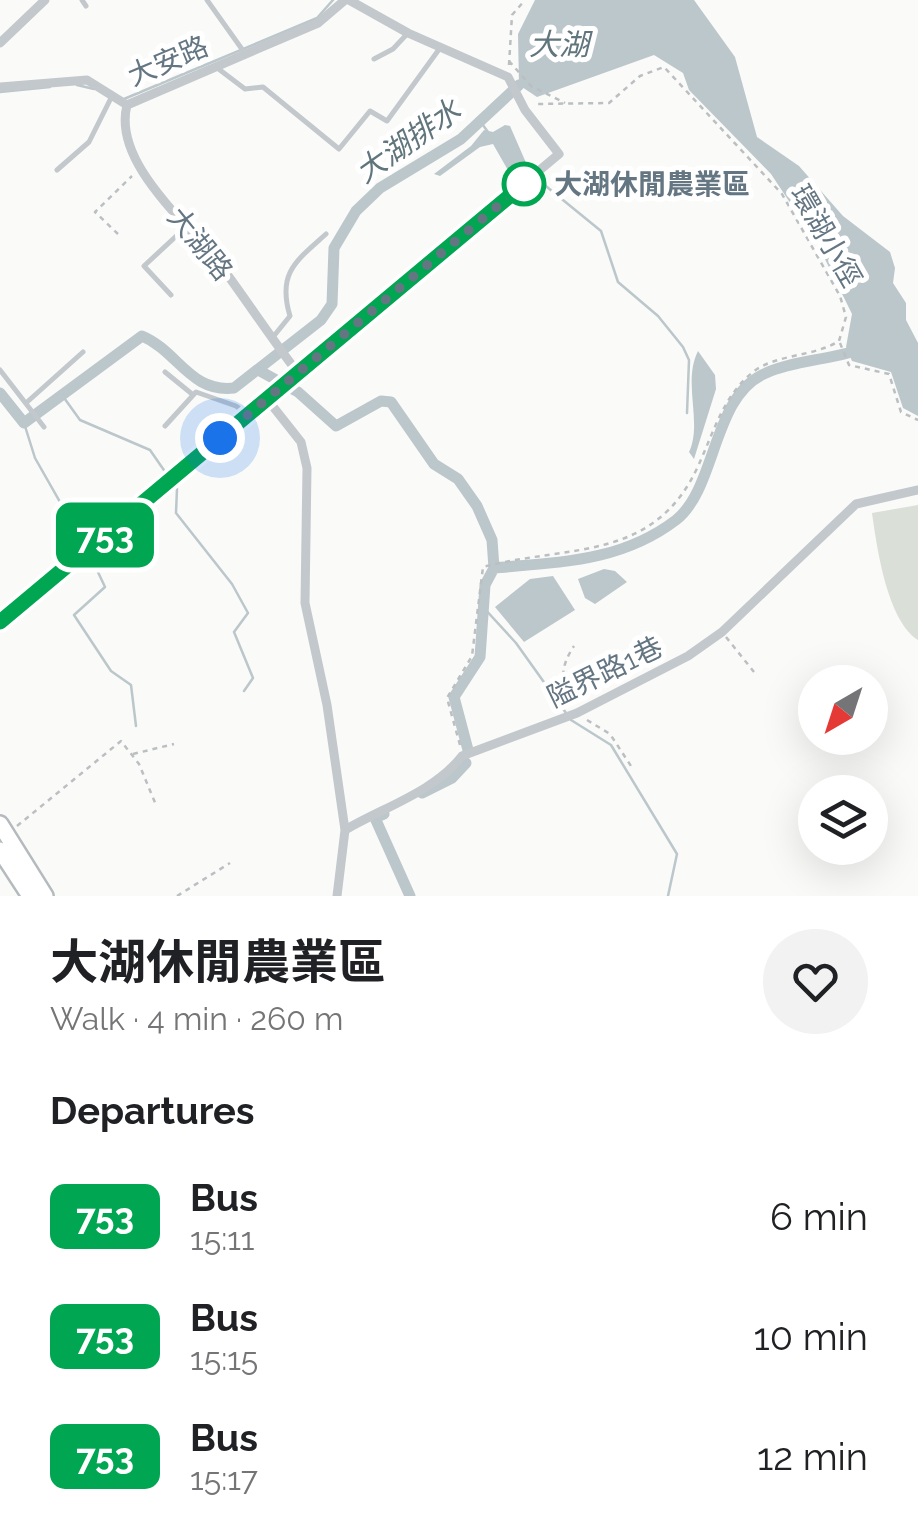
<!DOCTYPE html>
<meta charset="utf-8">
<style>
:root{--surface:#fff;--page:#f2f2f2;--text:#202124;--muted:#757577}
body{margin:0;font-family:Raleway,"Noto Sans TC",sans-serif;background:var(--page);color:var(--text);height:100vh;display:flex;flex-direction:column;font-size:38px;white-space:nowrap}
*{box-sizing:border-box;margin:0}
p{font-size:32px;color:var(--muted)}
.icon{flex:none;width:55px;height:55px;fill:none;stroke:currentColor;stroke-width:2;stroke-linecap:round;stroke-linejoin:round}
.map{position:relative;height:896px;overflow:hidden}
.sheet{display:flex;flex-direction:column;background:var(--surface);flex:1}
.sheet>*{flex:none}
.badge{padding:0 20px;border-radius:15px;font-size:35px;line-height:65px}
.needle{width:65px;rotate:219deg}
.controls{position:absolute;left:798px;top:665px;display:grid;gap:20px}
.controls a{display:grid;place-items:center;width:90px;height:90px;border-radius:50%;background:var(--surface);box-shadow:0 10px 40px #0002;font-size:50px}
.you{position:absolute;width:50px;height:50px;margin:-25px;border:8px solid #fff;border-radius:50%;background:#1a73e8;box-shadow:0 0 0 15px #1a73e833}
.map>.badge{position:absolute;translate:-50% -50%;box-shadow:0 0 0 5px #fff}
h2{padding:0 50px;font-size:38px;line-height:90px}
.round{display:grid;place-items:center;flex:none;width:105px;height:105px;border-radius:52px;background:var(--page)}
.summary{display:flex;align-items:center;justify-content:space-between;height:170px;padding:0 50px}
h1{font-size:48px;font-weight:700;line-height:75px}
ul{padding:0;list-style:none}
li{display:flex;align-items:center;gap:30px;height:120px;padding:0 50px}
li div{flex:1}
li b{display:block;font-size:38px}
li em{font-style:normal}
li .badge{min-width:110px;font-weight:700;text-align:center}
.map>svg:first-child{display:block}
</style>
<div class="map">
<svg width="918" height="896" viewBox="0 0 918 896">
<rect width="100%" height="100%" fill="#fafaf8"/>
<!-- green -->
<path fill="#dadfd7" d="M918,505V640C887,620 877,548 872,513Z"/>
<!-- water -->
<path fill="#bbc7cb" d="M535,0H694L735,57L757,137L799,166L843,216L890,252L895,268L893,283L906,303V320L918,343V416L903,408L891,372L852,361L846,347L852,314L818,245L771,174L689,90L683,73L654,55L537,97L519,85L518,34Z
M505,125L510,126L527,165L517,174L509,172L493,144L480,147L440,176L434,174L471,146L484,130L493,132Z
M698,351L715,375L716,389L694,459L689,452C703,422 682,383 698,351Z
M604,569L615,571L627,582L595,604L585,598L578,579Z
M553,576L575,610L524,642L495,607L530,579Z"/>
<g fill="none" stroke-linecap="round" stroke-linejoin="round">
<!-- stream -->
<path stroke="#bbc7cb" stroke-width="2.5" d="M77,85L94,89
M0,92L50,87
M124,99L317,18L333,0
M480,121L488,132
M536,178L601,231L618,282L658,316L683,347L689,360L687,413
M62,395L80,420L150,450L168,476
M24,423L35,458L85,546
M172,483L177,489L176,513L232,584L248,613L234,632L253,678L244,691
M89,553L105,587L74,615L111,671L131,685L136,726
M483,607L516,643L566,713
M571,720L611,745L677,854L668,896"/>
<!-- canal -->
<path stroke="#bbc7cb" stroke-width="11" d="M260,371L298,392L336,426L381,401L391,402L434,464L458,479L477,506L492,540L494,568
M0,393L24,423L142,336C178,351 190,393 234,388L321,320L332,304L334,248L356,211L380,188L461,139L519,85
M494,568C560,562 621,562 676,520C717,488 712,395 766,373C790,362 822,360 848,353
M468,750L454,697L480,657L485,585L494,568
M422,793L452,778L466,763
M384,814L375,818L410,896"/>
<!-- primary casing -->
<g stroke="#b5babe" stroke-width="20">
<path id="primary" d="M0,824L45,896
M0,850L30,896"/>
</g>
<!-- path -->
<path stroke="#bbbfc2" stroke-width="2.5" stroke-dasharray="5 5" stroke-linecap="butt" d="M509,61L531,86L565,103
M509,65L512,15L525,0
M118,234L95,212L132,176
M840,343L849,365L889,374L901,412L918,420
M726,637L754,672
M572,704C560,682 560,667 574,646
M587,720L610,734L631,766
M460,745L447,698L472,656L483,567C569,544 655,563 699,464C714,431 724,395 753,372C775,354 814,357 839,341L846,317L840,296L782,194L664,67L640,76L609,103L535,104
M133,754L174,744
M17,826L121,741L139,764L156,805
M177,896L230,863"/>
<!-- lane -->
<path stroke="#c3c8cc" stroke-width="5" d="M82,0L86,6
M207,0L244,52
M374,59L393,49L408,33
M216,67L245,89L263,87L339,149L370,111L387,121L440,48
M57,170L89,142L112,96
M171,295L144,266L186,227
M273,337L290,316C277,273 296,261 326,234
M0,370L44,427
M165,372L192,394
M26,403L83,352
M165,426L196,392L236,406L248,415"/>
<!-- street -->
<path stroke="#c3c8cc" stroke-width="9" d="M0,43L45,0
M0,87L87,80L127,105
M127,105C112,164 190,224 221,266C247,301 271,338 298,373
M127,105L318,23L345,0
M267,399L301,442L307,468L305,603L327,705L345,830
M0,622L559,154L525,110L508,77L408,33L349,0
M337,896L345,830C384,807 434,792 462,756L577,713L688,656L722,632L856,504L918,490"/>
<!-- primary -->
<use href="#primary" stroke="#fff" stroke-width="15"/>
</g>
<g fill="none" stroke-linecap="round" stroke-linejoin="round">
<!-- line casing -->
<g stroke="#fff" stroke-width="22">
<path id="line" d="M0,622L524,184"/>
</g>
<!-- line -->
<use href="#line" stroke="#00a651" stroke-width="15"/>
<!-- walk -->
<path stroke="#657683" stroke-width="10" stroke-dasharray="0 18" d="M220,438L524,184"/>
</g>
<!-- markers -->
<circle fill="#fff" stroke="#00a651" stroke-width="5" cx="524" cy="184" r="20"/>
<g text-anchor="middle" dominant-baseline="central" stroke-width="10" stroke-linejoin="round" paint-order="stroke">
<!-- street labels -->
<g font-size="28" fill="#657683" stroke="#fff">
<text transform="translate(168 61) rotate(-23)">大安路</text>
<text transform="translate(826 236) rotate(60)">環湖小徑</text>
<text transform="translate(200 244) rotate(51)">大湖路</text>
<text transform="translate(605 672) rotate(-26)">隘界路1巷</text>
</g>
<!-- stop labels -->
<g font-size="28" font-weight="bold" fill="#657683" stroke="#fff" text-anchor="start">
<text x="554" y="184">大湖休閒農業區</text>
</g>
<!-- water labels -->
<g font-size="30" font-style="italic" fill="#60757c" stroke="#fff">
<text x="559" y="44">大湖</text>
<text transform="translate(408 141) rotate(-35)">大湖排水</text>
</g>
</g>
</svg>
<div class="controls">
<a><svg class="needle" viewBox="-14 -14 28 28"><path d="M0-13l5 13h-10z" fill="#e53935"/><path d="M0 13l5-13h-10z" fill="#757577"/></svg></a>
<a><svg class="icon" aria-label="layers" viewBox="0 0 24 24"><path d="M12 4l9 5-9 5-9-5zM3 14l9 5 9-5"/></svg></a>
</div>
<div class="you" style="left:220px;top:438px"></div>
<b class="badge" style="left:105px;top:535px;background:#00a651;color:#fff">753</b>
</div>
<section class="sheet">
<div class="summary"><div><h1>大湖休閒農業區</h1><p>Walk · 4 min · 260 m</p></div><a class="round"><svg class="icon" aria-label="heart" viewBox="0 0 24 24"><path d="M12 20l-8-8c-3-5 5-10 8-4 3-6 11-1 8 4z"/></svg></a></div>
<h2>Departures</h2>
<ul>
<li><span class="badge" style="background:#00a651;color:#fff">753</span><div><b>Bus</b><p>15:11</p></div><em>6 min</em></li>
<li><span class="badge" style="background:#00a651;color:#fff">753</span><div><b>Bus</b><p>15:15</p></div><em>10 min</em></li>
<li><span class="badge" style="background:#00a651;color:#fff">753</span><div><b>Bus</b><p>15:17</p></div><em>12 min</em></li>
</ul>
</section>
